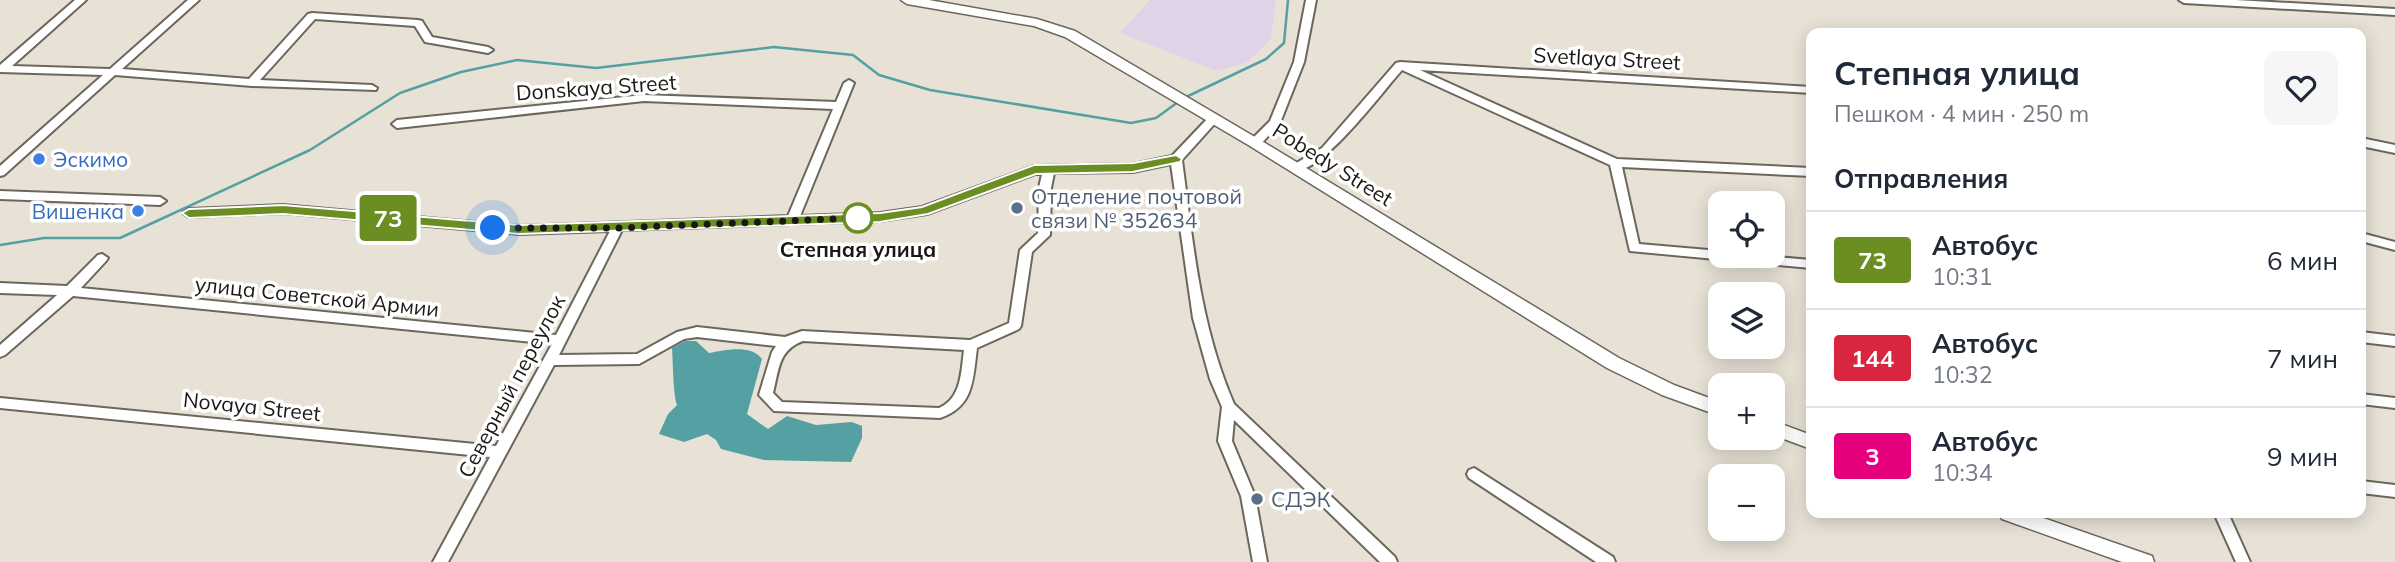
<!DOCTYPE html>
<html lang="ru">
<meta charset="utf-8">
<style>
:root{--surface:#fff;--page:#f6f6f7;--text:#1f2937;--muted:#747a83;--line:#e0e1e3}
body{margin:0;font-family:Mulish,sans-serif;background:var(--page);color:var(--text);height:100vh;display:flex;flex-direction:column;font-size:26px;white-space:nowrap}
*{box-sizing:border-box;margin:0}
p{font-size:23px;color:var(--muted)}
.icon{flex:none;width:38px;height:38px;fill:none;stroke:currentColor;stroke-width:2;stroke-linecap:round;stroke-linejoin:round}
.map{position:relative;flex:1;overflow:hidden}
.drawer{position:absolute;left:1806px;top:28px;width:560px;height:490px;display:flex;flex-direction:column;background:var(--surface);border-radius:14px;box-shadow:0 4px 18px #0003}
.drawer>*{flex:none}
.badge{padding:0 14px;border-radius:5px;font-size:24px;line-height:46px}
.buttons{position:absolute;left:1708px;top:191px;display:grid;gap:14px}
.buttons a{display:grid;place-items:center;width:77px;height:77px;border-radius:14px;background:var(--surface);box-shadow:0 4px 18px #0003;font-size:35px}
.you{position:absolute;width:35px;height:35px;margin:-18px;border:5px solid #fff;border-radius:50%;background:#1a73e8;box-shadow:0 0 0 10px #1a73e833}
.map>.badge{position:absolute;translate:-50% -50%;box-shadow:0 0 0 4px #fff}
h2{padding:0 28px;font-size:26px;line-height:63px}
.round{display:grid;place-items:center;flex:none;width:74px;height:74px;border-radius:14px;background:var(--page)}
.headline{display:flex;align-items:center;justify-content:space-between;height:119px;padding:0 28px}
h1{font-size:33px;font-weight:700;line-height:52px}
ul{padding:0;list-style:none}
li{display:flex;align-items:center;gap:21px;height:98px;padding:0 28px;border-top:2px solid var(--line)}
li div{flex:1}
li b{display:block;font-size:26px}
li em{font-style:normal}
li .badge{min-width:77px;font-weight:700;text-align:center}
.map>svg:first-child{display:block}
</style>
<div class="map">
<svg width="2395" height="562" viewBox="0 0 2395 562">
<rect width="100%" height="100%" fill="#e8e2d6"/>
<!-- education -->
<path fill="#e1d3e7" d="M1150,0H1276L1271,39L1248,62L1217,71L1120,33Z"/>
<!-- water -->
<path fill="#55a0a3" d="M685,341H696L709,353C725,350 751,344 762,359L747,414L768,429L787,416L816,425L852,422L862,426V438L851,462L764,460L721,449L716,440L707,434L684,442L659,434L668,414L677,405C673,394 673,362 672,348Z"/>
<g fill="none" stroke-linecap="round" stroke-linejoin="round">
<!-- stream -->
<path stroke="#55a0a3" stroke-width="2.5" d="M1184,98L1266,59L1284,43L1288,0
M0,245L44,238H120L310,150L400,93L461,72L517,60L596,68L774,47L853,55L879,75L930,90L1131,123L1156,118L1178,102"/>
<!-- minor casing -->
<g stroke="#6c675d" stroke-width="4">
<path id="minor" d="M75,0H86L12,66L110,69L188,0H199L122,69L249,79L308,14L312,13L418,20L422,21L432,37L488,47L493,50L488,53L425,42L415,26L315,19L260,80L372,85L377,88L376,90L252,86L115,75L4,175L0,176V166L103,75L0,72V65Z
M1306,0H1316L1304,62L1280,123L1259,146H1251L1249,143L1251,140L1270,121L1294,62Z
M2179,0H2236L2395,9V15L2184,3Z
M1400,62L1811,87V93L1420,70L1617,159L1811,168V176L1622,167L1639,244L1720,251V256H1765L1811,260V268L1630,251L1610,165L1402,70C1382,92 1322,174 1293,171L1291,168L1293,165L1322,148L1396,63Z
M849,80L854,83L800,216L880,213L922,207L1034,166L1133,164L1172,156L1210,116H1218L1219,118L1218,120L1182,160C1193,243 1200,326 1234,404L1395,557L1397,562H1380L1234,420L1232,441L1255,496L1267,562H1253L1241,496L1218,441L1222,407L1210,379L1193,318L1171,164L1133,172L1054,173L1051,188L1050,235L1032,252L1021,326L1019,329L977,348C973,379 974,407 940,418L774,411L759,395L772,352L776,346L697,337L684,339L639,364L554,365L448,562H433L490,457L0,408V398L496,446L552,344L73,296L5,355L0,357V345L57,295L0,293V283L67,286L98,255L102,254L108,258L106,261L81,288L556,335L610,231L519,234L283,213L189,217L183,213L189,209L283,205L519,226L788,216L833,109L644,101L397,128L392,124L397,120L644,95L836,102L844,83ZM1035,174H1042L1039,188L1038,233L1020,250L1009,323L970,340L802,331L785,337L697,327L677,332L637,354L559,355L622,230L880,221L927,214ZM803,341L964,350C961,371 962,398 939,408L782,402L773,393C779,370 778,350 803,341Z
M2361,138L2395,145V153L2361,146Z
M0,191L160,197L166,201L160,205L0,199Z
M2361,233L2395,242V250L2361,241Z
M2361,332L2395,336V346L2361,342Z
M2361,394L2395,398V408L2361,404Z
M1474,468L1613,557L1615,562H1596L1469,478L1467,474L1469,470Z
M2361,481L2395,485V497L2361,493Z
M2214,513H2228L2250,562H2236Z"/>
</g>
<!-- tertiary casing -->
<g stroke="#6c675d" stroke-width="3">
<path id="tertiary" d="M901,0H929L1037,19L1075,31L1260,140L1619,358L1674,385L1720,402V416L1662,395L1607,368L1250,146L1065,37L1034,26L907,4Z
M1773,421L1811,435V449L1773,435Z
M1999,513H2029L2152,556L2154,562H2122L2002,519Z"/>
</g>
<!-- minor -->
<use href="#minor" fill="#fff" fill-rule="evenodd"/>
<!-- tertiary -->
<use href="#tertiary" fill="#fff" fill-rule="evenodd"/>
</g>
<!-- line -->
<path fill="#6b8e23" stroke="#fff" stroke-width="2" d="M1176,155L1182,159L1180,162L1133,172L1036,174L928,214L880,222L519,234L283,214L189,218L182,213L189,209L283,205L519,225L880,213L922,207L1034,165L1133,163Z"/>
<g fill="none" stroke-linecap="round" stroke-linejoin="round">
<!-- walk -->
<path stroke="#1a1814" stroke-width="7" stroke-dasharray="0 12.6" d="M493,228H617L858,218"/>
</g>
<!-- markers -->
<g fill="#3f7fe0" stroke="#fff" stroke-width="2.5">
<circle cx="39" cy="159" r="7"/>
<circle cx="138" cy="211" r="7"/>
</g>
<g fill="#5c6f8a" stroke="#fff" stroke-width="2.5">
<circle cx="1017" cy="208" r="7"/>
<circle cx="1257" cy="499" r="7"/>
</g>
<circle fill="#fff" stroke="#6b8e23" stroke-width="3.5" cx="858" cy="218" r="14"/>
<g text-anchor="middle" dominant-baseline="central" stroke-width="7" stroke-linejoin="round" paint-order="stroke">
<!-- street labels -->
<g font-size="21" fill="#1a1814" stroke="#fff">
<text transform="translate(1607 58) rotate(3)">Svetlaya Street</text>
<text transform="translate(596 87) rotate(-4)">Donskaya Street</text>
<text transform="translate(1333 164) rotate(32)">Pobedy Street</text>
<text transform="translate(317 296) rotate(6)">улица Советской Армии</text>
<text transform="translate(511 386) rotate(-62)">Северный переулок</text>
<text transform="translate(252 406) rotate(6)">Novaya Street</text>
</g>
<!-- shop labels -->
<g font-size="21" fill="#366cbe" stroke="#fff" text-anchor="start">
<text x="53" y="159">Эскимо</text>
<text x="124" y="211" text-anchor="end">Вишенка</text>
</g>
<!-- service labels -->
<g font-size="21" fill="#4e5e75" stroke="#fff" text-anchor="start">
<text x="1031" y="196">Отделение почтовой<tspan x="1031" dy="24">связи № 352634</tspan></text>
<text x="1271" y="499">СДЭК</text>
</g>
<!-- stop labels -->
<g font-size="21" font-weight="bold" fill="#1a1814" stroke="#fff">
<text x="858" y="249">Степная улица</text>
</g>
</g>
</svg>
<div class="buttons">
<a><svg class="icon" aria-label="locate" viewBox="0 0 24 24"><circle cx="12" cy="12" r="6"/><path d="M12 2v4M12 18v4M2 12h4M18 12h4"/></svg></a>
<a><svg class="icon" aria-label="layers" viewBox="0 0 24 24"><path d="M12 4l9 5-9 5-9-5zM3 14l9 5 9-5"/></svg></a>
<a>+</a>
<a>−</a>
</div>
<div class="you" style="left:493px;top:228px"></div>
<b class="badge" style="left:388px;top:218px;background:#6b8e23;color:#fff">73</b>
<section class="drawer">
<div class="headline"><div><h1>Степная улица</h1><p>Пешком · 4 мин · 250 m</p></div><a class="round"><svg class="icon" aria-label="heart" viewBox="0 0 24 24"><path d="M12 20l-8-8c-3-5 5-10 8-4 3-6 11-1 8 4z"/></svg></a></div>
<h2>Отправления</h2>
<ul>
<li><span class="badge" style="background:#6b8e23;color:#fff">73</span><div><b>Автобус</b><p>10:31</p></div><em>6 мин</em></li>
<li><span class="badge" style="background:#d7263d;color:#fff">144</span><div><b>Автобус</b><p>10:32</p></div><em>7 мин</em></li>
<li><span class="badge" style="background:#e6007e;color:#fff">3</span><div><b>Автобус</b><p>10:34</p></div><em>9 мин</em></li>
</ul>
</section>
</div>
